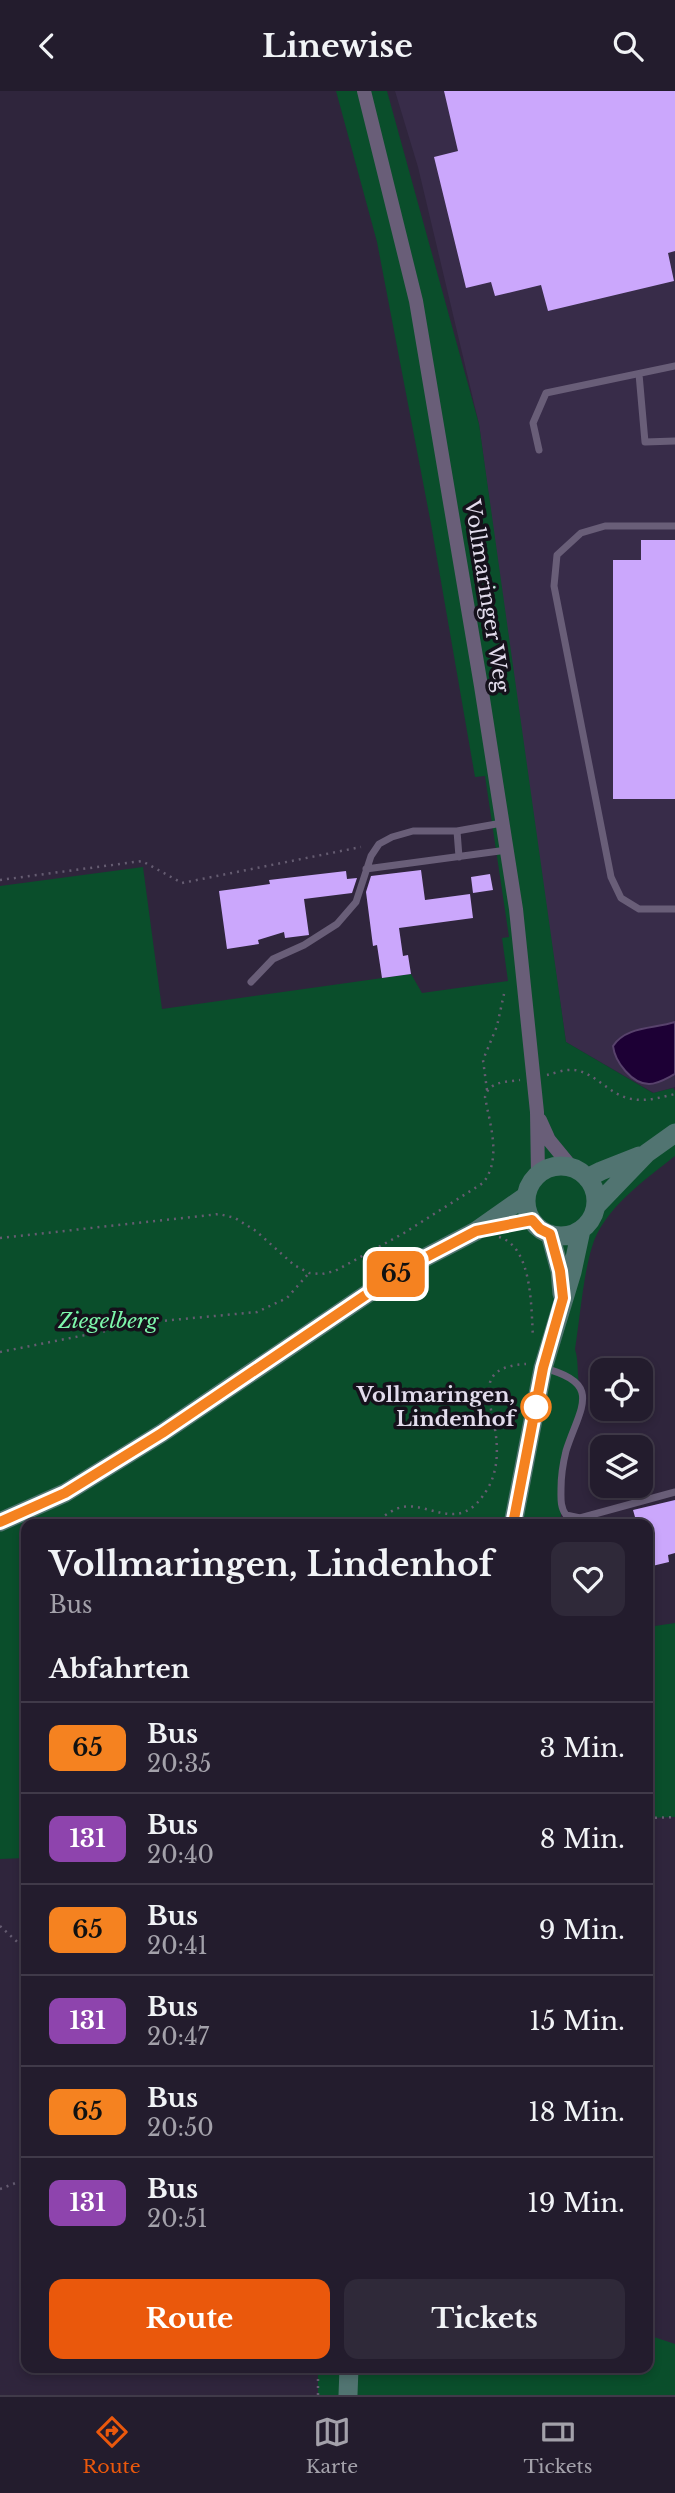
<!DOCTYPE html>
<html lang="de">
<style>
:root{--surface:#231c2d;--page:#2f2939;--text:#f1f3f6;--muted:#a3a1aa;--line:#403a49;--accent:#ea580c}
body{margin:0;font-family:"Libre Baskerville",serif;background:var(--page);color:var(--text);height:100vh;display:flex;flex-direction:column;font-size:26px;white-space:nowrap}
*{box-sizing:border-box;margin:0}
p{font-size:23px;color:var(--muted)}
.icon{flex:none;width:38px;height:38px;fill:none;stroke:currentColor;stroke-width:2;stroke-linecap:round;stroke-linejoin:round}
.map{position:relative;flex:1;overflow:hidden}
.details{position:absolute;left:21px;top:1428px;width:632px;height:854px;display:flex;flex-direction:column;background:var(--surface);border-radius:14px;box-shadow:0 4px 10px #0003,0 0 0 2px var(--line)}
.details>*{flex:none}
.badge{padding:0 14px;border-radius:10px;font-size:24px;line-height:46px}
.fabs{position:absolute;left:590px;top:1267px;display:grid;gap:14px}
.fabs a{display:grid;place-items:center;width:63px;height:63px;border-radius:14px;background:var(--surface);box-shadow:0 4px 10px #0003,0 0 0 2px var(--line);font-size:35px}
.map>.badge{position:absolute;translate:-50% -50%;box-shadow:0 0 0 4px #fff}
h2{padding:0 28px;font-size:26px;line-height:63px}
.round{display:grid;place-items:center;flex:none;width:74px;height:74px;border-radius:14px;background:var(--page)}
.summary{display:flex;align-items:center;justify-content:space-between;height:119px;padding:0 28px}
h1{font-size:33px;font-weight:700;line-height:52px}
.action{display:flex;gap:14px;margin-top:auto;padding:14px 28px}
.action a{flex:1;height:80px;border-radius:14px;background:var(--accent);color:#fff;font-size:28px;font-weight:700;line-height:80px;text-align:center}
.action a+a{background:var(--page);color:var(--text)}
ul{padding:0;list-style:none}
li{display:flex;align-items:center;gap:21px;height:91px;padding:0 28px;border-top:2px solid var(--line)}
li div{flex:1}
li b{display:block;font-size:26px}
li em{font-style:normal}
li .badge{min-width:77px;font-weight:700;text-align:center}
header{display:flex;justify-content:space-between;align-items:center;height:91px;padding:0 28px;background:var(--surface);font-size:32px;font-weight:700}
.tab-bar{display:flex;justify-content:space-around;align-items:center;height:98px;border-top:2px solid var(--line);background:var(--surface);font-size:19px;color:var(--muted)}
.tab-bar a{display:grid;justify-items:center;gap:4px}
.tab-bar .selected{color:var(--accent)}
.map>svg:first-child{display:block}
</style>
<header><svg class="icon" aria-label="back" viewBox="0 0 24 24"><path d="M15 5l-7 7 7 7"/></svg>Linewise<svg class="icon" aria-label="search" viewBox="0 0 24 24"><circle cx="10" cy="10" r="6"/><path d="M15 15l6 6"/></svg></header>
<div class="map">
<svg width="675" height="2304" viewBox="0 0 675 2304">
<rect width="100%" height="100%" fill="#2f253c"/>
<!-- built -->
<path fill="#382c49" d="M395,0H675V996L654,1002L566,951L520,638L479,333L418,76Z"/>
<!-- green -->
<path fill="#0a4e2b" d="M336,0H387L479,333L566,951L653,1002L673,997L675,1000V1065C645,1089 603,1118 592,1156C583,1185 580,1227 575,1258C580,1274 575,1289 583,1303L567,1359L560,1433H26V1767L0,1768V795L143,776L162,918L411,883L422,902L508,890L502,847L509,846L485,685L475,686L431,433L377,151Z
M675,1532V1726L648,1727V1536Z
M648,2244L675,2253V2304H318V2277H648Z"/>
<!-- water -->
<path fill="#1d0035" stroke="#58426c" stroke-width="2" d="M675,931V983C667,987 658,993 649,993C632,993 615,971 613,955C626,935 654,938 675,931Z"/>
<!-- building -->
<path fill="#cba7fc" d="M444,0H675V160L668,162L674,190L548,220L541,194L495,205L491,191L466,197L434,66L458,60Z
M641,449H675V708H613V469H641Z
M421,779L425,809L470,803L473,827L399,837L403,865L408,864L411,883L382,887L377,854L373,855L366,801L371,785Z
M346,780L347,788L357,787L352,802L304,808L309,844L285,847L284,841L258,849L259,853L227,858L219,800L270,793L269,789Z
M490,783L493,799L473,802L471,786Z
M675,1409V1462L668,1464L669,1471L648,1476V1433H637L633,1419Z"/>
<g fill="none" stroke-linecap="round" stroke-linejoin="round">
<!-- path -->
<path stroke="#655c71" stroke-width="2.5" stroke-dasharray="2 5" stroke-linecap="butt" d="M0,789L142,770L182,792L361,756
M547,984C555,982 565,978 574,979C595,981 610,1005 632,1008C646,1011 662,1006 675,1003
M487,999L483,969L497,935L504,903
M499,1146C533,1156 531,1218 533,1246
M0,1147L219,1123L235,1127L256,1140L294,1174L309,1182L322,1183L335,1180L404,1142L483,1092C502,1068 490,1034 485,1006C489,990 506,991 520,989
M0,1261L151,1231L257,1221L287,1207L309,1182
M374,1433C380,1428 389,1421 396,1418C428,1405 458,1449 488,1397C497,1381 498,1363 496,1345C492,1311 471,1276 526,1273
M648,1727L675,1726
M0,1835L26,1859
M0,2098L26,2088
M318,2304V2277"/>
<!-- lane -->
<path stroke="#695e78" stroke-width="7" d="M639,283L645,351L675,350
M539,359L533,332L546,302L675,275
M675,435H605L581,442L557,464L554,495L611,786L621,807L639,818H675
M457,740L459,766
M366,778L507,759
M251,891L273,868L304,854L337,833L356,811L371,765L379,753L392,746L413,740H457L502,732
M543,1277C605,1292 579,1318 566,1360C563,1372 561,1385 561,1398C561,1407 560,1416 566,1424L580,1427L675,1401"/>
<!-- street -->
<path stroke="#695e78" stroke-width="14" d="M364,0L416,210L481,595L516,818L537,1021L538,1084
M540,1029L549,1049L572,1077"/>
<!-- secondary -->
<path stroke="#517471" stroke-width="19" d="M526 1110a35 35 0 1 1 70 0a35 35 0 1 1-70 0Z
M587,1087L601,1080L639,1065
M596,1115L647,1062L675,1042
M550,1143L560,1180L562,1203
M0,1431L65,1402L162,1342L407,1176L476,1140L526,1105
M513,1433L543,1277L572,1181L581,1139
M348,2304L349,2277"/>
</g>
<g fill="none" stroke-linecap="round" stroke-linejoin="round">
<!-- line casing -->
<g stroke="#fff" stroke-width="16">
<path id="line" d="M0,1431L65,1402L162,1342L407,1176L476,1140L532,1129L540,1138L550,1143L560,1180L563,1207L543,1277L513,1433"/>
</g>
<!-- line -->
<use href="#line" stroke="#f58220" stroke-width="10"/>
</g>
<!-- markers -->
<circle fill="#fff" stroke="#f58220" stroke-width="3.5" cx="536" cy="1316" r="14"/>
<g text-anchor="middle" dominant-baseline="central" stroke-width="7" stroke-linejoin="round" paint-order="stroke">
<!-- street labels -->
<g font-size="21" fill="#e2dcec" stroke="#15111b">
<text transform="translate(487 505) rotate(81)">Vollmaringer Weg</text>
</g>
<!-- park labels -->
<g font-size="21" font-style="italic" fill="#7df6ab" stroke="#15111b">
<text x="108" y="1230">Ziegelberg</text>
</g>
<!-- stop labels -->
<g font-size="21" font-weight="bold" fill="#e2dcec" stroke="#15111b" text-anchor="end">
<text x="515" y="1304">Vollmaringen,<tspan x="515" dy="24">Lindenhof</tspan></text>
</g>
</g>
</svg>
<div class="fabs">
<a><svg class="icon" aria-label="locate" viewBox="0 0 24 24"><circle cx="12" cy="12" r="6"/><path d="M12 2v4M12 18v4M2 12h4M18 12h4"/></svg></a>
<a><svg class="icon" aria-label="layers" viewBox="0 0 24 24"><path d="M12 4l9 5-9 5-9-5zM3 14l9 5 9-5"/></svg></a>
</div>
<b class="badge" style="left:396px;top:1183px;background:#f58220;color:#111">65</b>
<section class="details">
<div class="summary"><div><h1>Vollmaringen, Lindenhof</h1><p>Bus</p></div><a class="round"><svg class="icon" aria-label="heart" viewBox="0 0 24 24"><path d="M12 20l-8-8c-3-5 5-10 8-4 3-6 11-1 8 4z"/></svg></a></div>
<h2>Abfahrten</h2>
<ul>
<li><span class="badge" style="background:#f58220;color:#111">65</span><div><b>Bus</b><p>20:35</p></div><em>3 Min.</em></li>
<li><span class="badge" style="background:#8e44ad;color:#fff">131</span><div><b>Bus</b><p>20:40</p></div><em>8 Min.</em></li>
<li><span class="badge" style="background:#f58220;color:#111">65</span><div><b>Bus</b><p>20:41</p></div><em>9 Min.</em></li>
<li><span class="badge" style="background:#8e44ad;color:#fff">131</span><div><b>Bus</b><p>20:47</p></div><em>15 Min.</em></li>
<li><span class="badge" style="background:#f58220;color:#111">65</span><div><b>Bus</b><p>20:50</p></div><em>18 Min.</em></li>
<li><span class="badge" style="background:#8e44ad;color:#fff">131</span><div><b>Bus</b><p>20:51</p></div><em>19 Min.</em></li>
</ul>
<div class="action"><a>Route</a><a>Tickets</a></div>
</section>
</div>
<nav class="tab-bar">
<a class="selected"><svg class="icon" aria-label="directions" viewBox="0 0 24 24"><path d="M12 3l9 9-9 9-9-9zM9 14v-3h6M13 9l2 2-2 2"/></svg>Route</a>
<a><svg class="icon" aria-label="map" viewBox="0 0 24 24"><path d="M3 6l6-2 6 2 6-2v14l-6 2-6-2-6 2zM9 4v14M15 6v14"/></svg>Karte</a>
<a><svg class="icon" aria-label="tickets" viewBox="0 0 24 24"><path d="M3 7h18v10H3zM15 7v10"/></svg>Tickets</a>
</nav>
